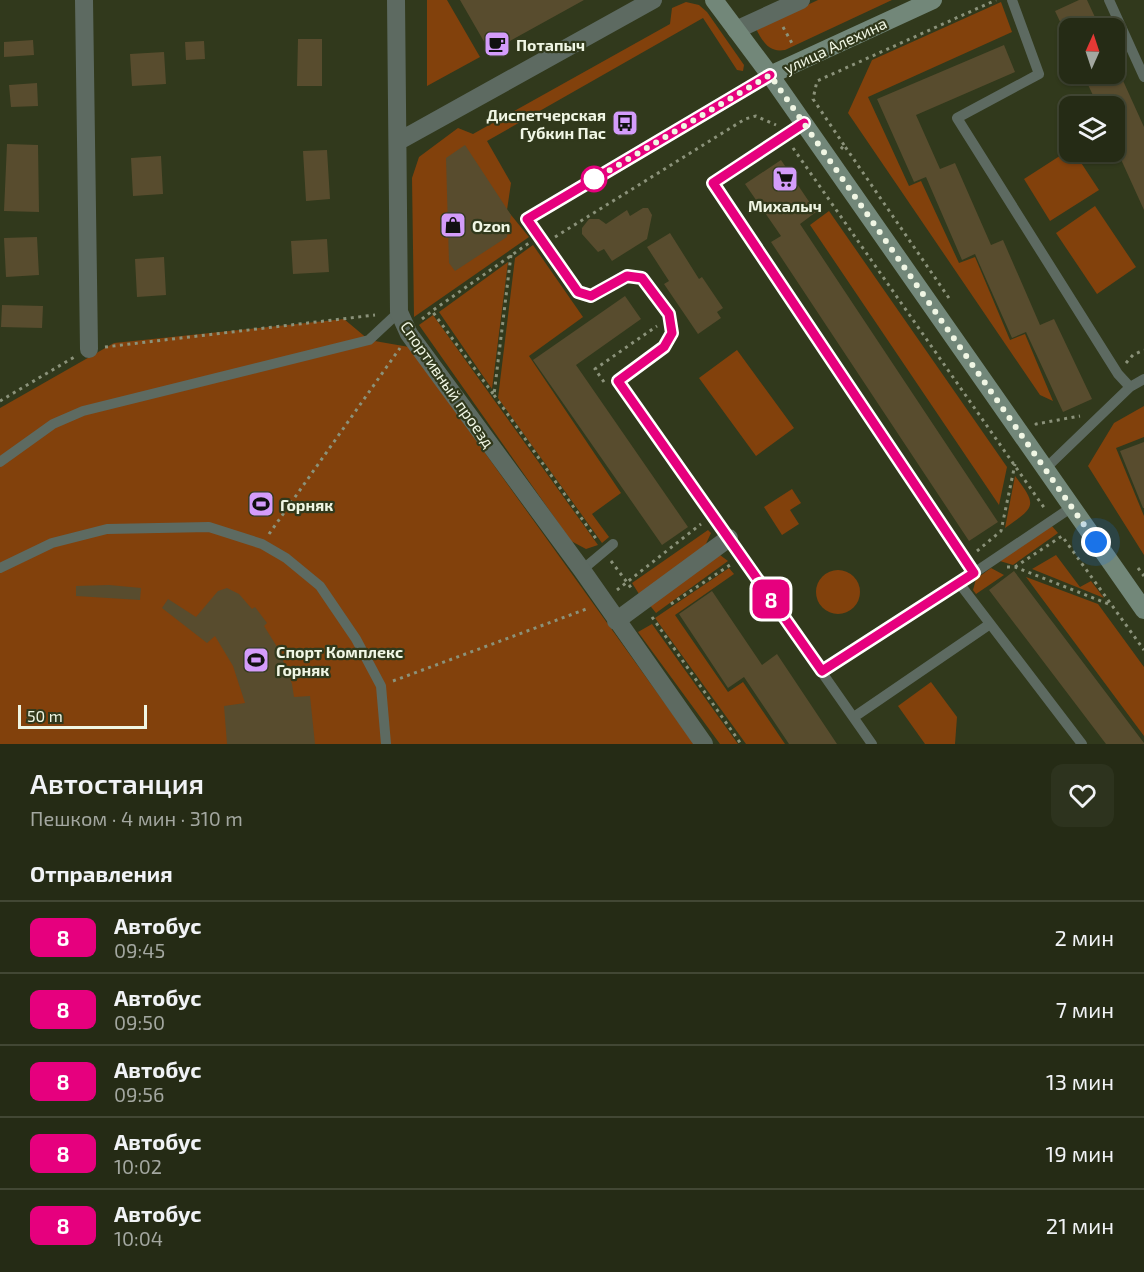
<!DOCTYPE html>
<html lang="ru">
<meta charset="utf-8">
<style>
:root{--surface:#252b15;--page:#2d331e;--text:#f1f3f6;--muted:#a3a7a0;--line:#424734}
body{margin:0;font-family:"Exo 2",sans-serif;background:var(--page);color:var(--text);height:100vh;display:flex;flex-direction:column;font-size:22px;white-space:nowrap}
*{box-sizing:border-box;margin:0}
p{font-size:20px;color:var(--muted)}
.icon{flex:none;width:33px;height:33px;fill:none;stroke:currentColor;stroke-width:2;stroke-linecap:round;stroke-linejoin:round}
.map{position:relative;height:744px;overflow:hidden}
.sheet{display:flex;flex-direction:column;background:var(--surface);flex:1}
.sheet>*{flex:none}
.badge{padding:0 12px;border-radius:9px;font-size:21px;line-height:39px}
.needle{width:39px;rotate:3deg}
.tools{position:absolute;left:1059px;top:18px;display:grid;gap:12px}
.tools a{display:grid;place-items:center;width:66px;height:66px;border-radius:12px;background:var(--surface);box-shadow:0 2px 4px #0004,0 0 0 2px var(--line);font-size:30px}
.scale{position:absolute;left:18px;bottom:15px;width:129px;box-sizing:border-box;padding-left:6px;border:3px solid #f0f6e4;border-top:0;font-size:16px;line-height:21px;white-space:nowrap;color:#f0f6e4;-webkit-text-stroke:4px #31391c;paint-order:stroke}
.you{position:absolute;width:30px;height:30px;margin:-15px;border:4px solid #fff;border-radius:50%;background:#1a73e8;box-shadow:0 0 0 9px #1a73e833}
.map>.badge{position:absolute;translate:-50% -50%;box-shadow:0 0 0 3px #fff}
h2{padding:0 30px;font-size:22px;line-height:54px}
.round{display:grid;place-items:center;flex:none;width:63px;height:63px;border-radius:12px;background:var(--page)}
.head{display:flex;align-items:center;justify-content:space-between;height:102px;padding:0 30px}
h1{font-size:28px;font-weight:600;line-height:45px}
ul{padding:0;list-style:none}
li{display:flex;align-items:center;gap:18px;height:72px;padding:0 30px;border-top:2px solid var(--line)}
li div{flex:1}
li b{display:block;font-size:22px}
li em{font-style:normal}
li .badge{min-width:66px;font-weight:700;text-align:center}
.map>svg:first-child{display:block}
</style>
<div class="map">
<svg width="1144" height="744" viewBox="0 0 1144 744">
<rect width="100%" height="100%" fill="#31391c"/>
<!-- green -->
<path fill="#82410c" d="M427,0H447L480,57L427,86Z
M818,0H892L785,50C769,53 763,42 756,29Z
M686,2L699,5L707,12L744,65L743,71L737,70L703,18L487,141L511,183L507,210L529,237L414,317L412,178L419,157L458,128L473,134L670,24L672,8Z
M1001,2L1012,32L868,97L909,186L921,181L959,263L975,257L1010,340L1025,334L1053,401L1040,395L848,113L872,60Z
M1069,150L1074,152L1099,190L1050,221L1024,179Z
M1095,206L1136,267L1097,294L1056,233Z
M829,211L1007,467L999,505L810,225Z
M533,245L583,317L529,356L621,493L592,514L609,537L602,543L498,398L515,258Z
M508,262L492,389L439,312Z
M433,315L598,545L586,549L571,541L419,325Z
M344,319L369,340L409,347L694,744H0V408L114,343Z
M737,350L794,428L756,456L699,378Z
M1144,406V437L1116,448L1144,516V555L1088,466L1114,423Z
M1015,476C1038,506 1035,507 1005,528Z
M792,489L801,503L790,510L799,524L782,535L764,507Z
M1051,525L1058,533L1013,565L1000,561Z
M708,530L711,533L705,546L639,594L632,583Z
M720,555L728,561L656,613L648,603Z
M1056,555L1080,587L1091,581L1104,598L1032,569Z
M729,568L734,574L675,615L728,692L743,682L785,744H746L655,618Z
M991,568L1004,575L976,594L973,590L976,579Z
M816 592a22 22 0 1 1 44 0a22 22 0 1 1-44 0Z
M1026,577L1098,604L1144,667V736Z
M652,624L738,744H720L638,632Z
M931,682L957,717L955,744H925L898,706Z"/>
<!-- building -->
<path fill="#584c2e" d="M460,0H584L490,52Z
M1079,0H1087L1100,28H1063L1055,11Z
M298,39H322V86H297Z
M33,40L34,55L4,57V42Z
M204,41L205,59L186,60L185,42Z
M1004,45L1015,72L916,115L940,169L955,163L991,245L1003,240L1040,325L1054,319L1092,399L1063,412L1026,332L1012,338L975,254L962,260L926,177L914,182L877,99Z
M164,52L166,84L132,86L130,54Z
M1083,74H1120L1144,127V210L1114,144V106H1098Z
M37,83L38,106L11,107L9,85Z
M7,144L38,145L39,212L4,211Z
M465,145L511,215L507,237L455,271L449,263L446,158Z
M327,150L330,199L306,201L303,151Z
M161,156L163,194L133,196L131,158Z
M781,160L816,212L800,224L998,522L969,541L771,242L781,236L745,184Z
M643,208H648L652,215L647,239L612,261L604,249L598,252L582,234V228L589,219H599L606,224L627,210L630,216Z
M670,233L699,279L702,277L723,308L717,312L721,318L698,334L664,284L669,281L647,247Z
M37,237L39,275L6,277L4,238Z
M327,239L329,272L293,274L291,241Z
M164,257L166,295L137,297L135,259Z
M625,296L641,319L576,365L688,527L662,545L533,360Z
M2,305L43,306L42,328L1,327Z
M1144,442V508H1143L1120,451Z
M1014,571L1144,743V744H1106L989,590Z
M109,585L141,588L140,600L76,596V586Z
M227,588L239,594L252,609L255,607L267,623L264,626L279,650L292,684L294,697L310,696L315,744H227L224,706L245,703L233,666L215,636L207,643L162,608L168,599L196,617L218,591Z
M712,591L762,665L777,654L837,744H789L744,677L728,688L679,614Z"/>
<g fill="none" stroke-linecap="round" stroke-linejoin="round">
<!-- path -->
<path stroke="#8b927a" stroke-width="3" stroke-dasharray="3 4.5" stroke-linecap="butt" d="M783,27L793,45
M844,145L813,99L817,81L996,0
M793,148L1045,509
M841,149L844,145L951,301
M555,237L745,119L756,116L776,125
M511,255L494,395L432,311L529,243
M422,319L432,311
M105,347L375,315
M1126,363L1133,355L1144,350
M604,382L595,369L657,326
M494,395L597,540
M0,401L76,356
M1037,425L1036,424L1080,416
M269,534L400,348
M977,551L1001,531L1015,464
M611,561L632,589
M1007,567H1015L1111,605
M1015,567L1062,536L1144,650
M1138,568L1144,576
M617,590L701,524
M671,604L730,565
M652,617L741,744
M393,681L589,608"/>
<!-- lane -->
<path stroke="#5d6a61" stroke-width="10" d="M1012,0L1039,74L957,118L1118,374L1130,387
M1109,0L1144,77
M770,75L527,219L578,292L591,296L627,276L643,278L669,314L672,333L664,347L618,381L872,744
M804,123L713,183L974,573L822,671
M0,462L53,424L83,411L369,340L399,312
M1046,468L1130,387L1144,379
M0,568L52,543L107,529L209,527L262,544L286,558L320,586L356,639L381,686L386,744
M582,570L613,544
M974,573L1072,507
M959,583L1082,744
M854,717L990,624"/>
<!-- street -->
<path stroke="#5d6a61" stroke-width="18" d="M84,0L89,349
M396,0L399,312L409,334L582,570L704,744
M736,30L801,0
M399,141L653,0
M616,621L729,538"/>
<!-- secondary -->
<path stroke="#728779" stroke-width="18" d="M714,0L770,75L1144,610
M770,75L933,0"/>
</g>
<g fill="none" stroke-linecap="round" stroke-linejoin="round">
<!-- line casing -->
<g stroke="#fff" stroke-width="14">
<path id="line" d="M770,75L527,219L578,292L591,296L627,276L642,278L669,314L672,333L664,347L618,381L822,671L974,573L713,183L804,123"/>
</g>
<!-- line -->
<use href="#line" stroke="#e6007e" stroke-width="9"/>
<!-- walk -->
<path stroke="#f0f6e4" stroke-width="6" stroke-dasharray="0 10.8" d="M594,179L588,183L770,75L1096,542"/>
</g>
<!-- icons -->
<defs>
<g id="cafe-square" transform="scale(1.35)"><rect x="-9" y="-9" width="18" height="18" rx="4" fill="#d49cfb" stroke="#31391c"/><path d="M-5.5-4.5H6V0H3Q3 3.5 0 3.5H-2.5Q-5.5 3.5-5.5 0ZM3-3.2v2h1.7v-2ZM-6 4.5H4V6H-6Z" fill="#111"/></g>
<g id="bus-square" transform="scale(1.35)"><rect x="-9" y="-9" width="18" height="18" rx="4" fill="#d49cfb" stroke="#31391c"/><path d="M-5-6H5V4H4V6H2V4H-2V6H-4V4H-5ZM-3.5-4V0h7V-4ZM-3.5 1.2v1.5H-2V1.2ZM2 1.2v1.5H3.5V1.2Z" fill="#111"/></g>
<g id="supermarket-square" transform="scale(1.35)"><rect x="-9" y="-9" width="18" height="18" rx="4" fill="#d49cfb" stroke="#31391c"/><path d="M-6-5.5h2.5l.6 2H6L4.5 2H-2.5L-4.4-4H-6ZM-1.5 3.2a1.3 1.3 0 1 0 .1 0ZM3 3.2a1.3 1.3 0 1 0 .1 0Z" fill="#111"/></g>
<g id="shop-square" transform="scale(1.35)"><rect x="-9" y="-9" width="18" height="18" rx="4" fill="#d49cfb" stroke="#31391c"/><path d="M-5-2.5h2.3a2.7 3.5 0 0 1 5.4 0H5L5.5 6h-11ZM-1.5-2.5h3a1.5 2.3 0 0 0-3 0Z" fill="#111"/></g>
<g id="stadium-square" transform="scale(1.35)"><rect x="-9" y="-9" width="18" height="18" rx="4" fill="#d49cfb" stroke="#31391c"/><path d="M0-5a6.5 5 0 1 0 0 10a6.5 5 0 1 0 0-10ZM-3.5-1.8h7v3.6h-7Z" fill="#111"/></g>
</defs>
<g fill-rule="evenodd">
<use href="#cafe-square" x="497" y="44"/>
<use href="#bus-square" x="625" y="123"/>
<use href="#supermarket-square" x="785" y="179"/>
<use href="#shop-square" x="453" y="225"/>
<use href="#stadium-square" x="261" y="504"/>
<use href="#stadium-square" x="256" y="660"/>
</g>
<!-- markers -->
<circle fill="#fff" stroke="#e6007e" stroke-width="3" cx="594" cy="179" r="12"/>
<g text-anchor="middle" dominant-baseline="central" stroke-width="4.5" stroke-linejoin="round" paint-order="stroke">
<!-- poi labels -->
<g font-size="16" font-weight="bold" fill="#f0f6e4" stroke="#31391c" text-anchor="start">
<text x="516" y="44">Потапыч</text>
<text x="606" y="114" text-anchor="end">Диспетчерская<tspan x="606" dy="18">Губкин Пас</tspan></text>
<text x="785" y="205" text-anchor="middle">Михалыч</text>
<text x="472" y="225">Ozon</text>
<text x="280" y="504">Горняк</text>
<text x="276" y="651">Спорт Комплекс<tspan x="276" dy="18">Горняк</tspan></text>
</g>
<!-- street labels -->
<g font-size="16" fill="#f0f6e4" stroke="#31391c">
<text transform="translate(835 45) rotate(-25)">улица Алехина</text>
<text transform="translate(448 384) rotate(55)">Спортивный проезд</text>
</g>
</g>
</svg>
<div class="tools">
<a><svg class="needle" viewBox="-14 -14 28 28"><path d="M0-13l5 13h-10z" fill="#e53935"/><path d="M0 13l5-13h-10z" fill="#a3a7a0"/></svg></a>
<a><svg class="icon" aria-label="layers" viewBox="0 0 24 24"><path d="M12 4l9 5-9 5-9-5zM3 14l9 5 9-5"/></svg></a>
</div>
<div class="scale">50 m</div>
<div class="you" style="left:1096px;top:542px"></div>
<b class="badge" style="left:771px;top:599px;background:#e6007e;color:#fff">8</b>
</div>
<section class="sheet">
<div class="head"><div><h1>Автостанция</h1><p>Пешком · 4 мин · 310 m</p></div><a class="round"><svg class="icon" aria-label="heart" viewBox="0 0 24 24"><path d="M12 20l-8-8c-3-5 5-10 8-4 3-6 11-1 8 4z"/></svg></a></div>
<h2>Отправления</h2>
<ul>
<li><span class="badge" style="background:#e6007e;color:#fff">8</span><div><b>Автобус</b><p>09:45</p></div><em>2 мин</em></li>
<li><span class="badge" style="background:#e6007e;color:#fff">8</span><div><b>Автобус</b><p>09:50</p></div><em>7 мин</em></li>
<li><span class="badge" style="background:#e6007e;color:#fff">8</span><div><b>Автобус</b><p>09:56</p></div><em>13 мин</em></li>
<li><span class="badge" style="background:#e6007e;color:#fff">8</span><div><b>Автобус</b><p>10:02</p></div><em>19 мин</em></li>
<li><span class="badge" style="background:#e6007e;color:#fff">8</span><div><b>Автобус</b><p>10:04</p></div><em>21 мин</em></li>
</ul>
</section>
